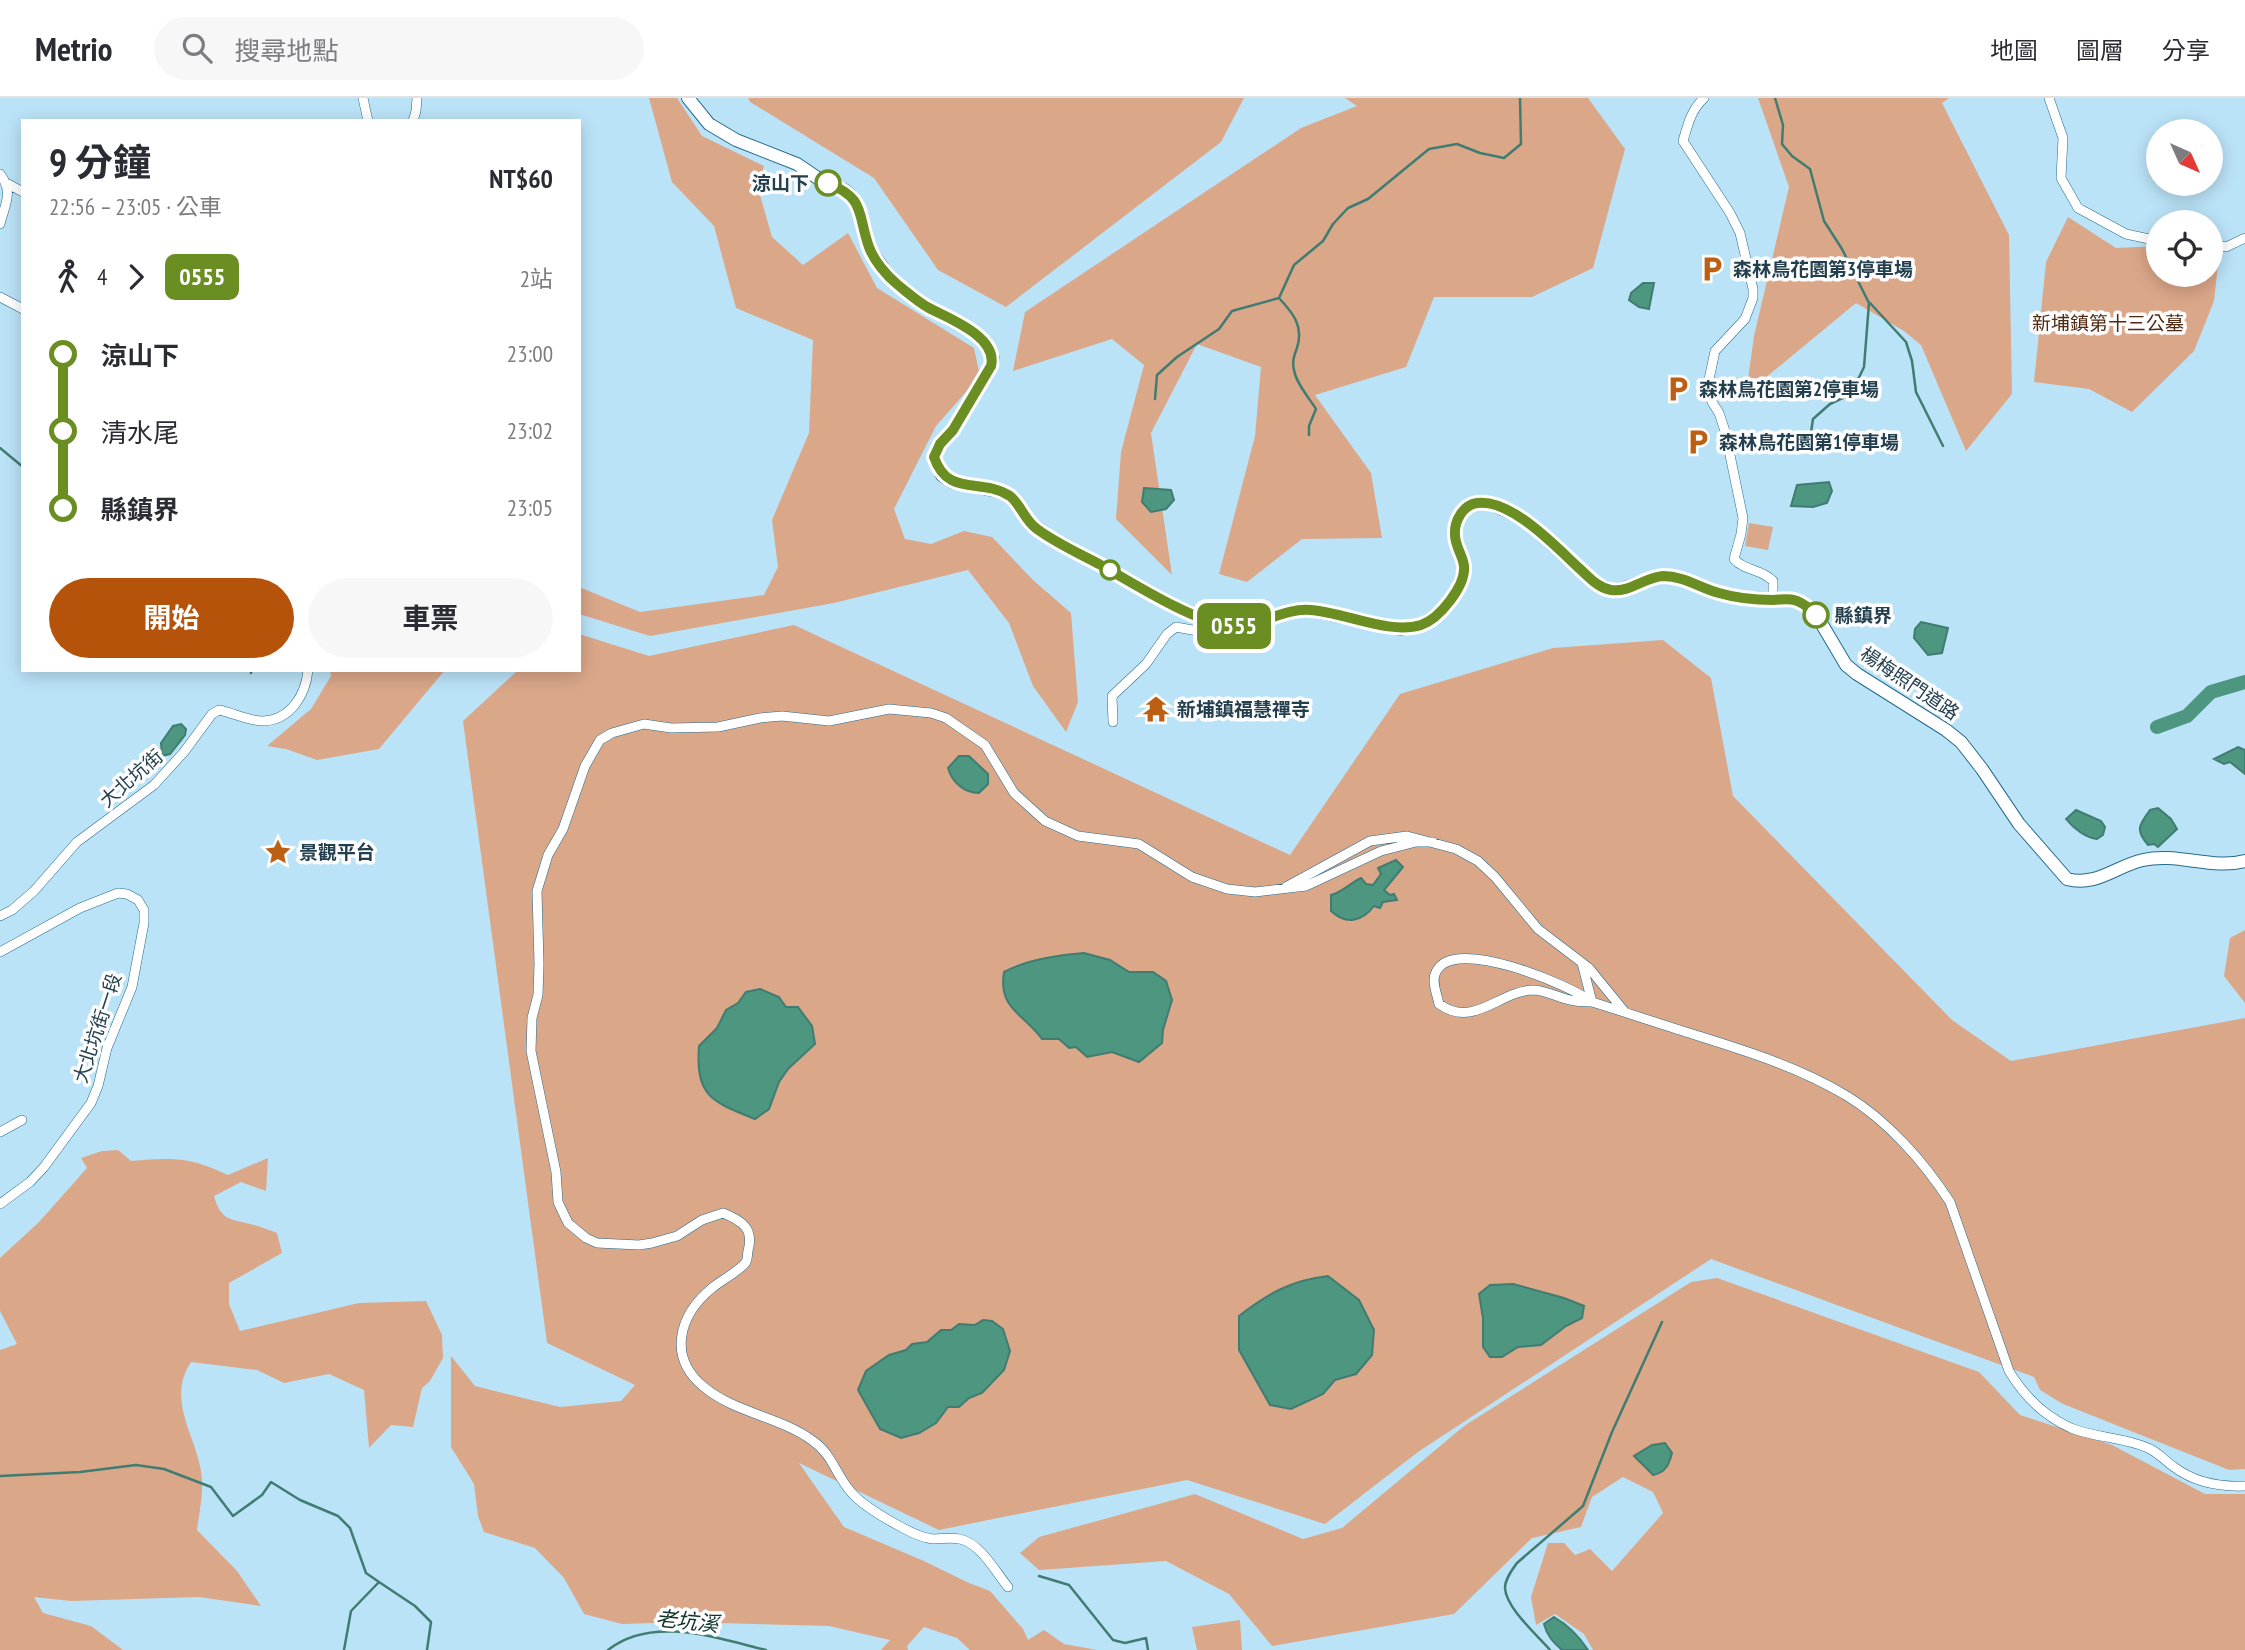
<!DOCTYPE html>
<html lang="zh-TW">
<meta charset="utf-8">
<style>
:root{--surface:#fff;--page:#f7f7f7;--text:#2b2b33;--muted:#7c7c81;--line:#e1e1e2;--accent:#b45309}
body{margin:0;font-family:"PT Sans Narrow","Noto Sans TC",sans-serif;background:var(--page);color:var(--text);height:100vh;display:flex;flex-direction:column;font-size:26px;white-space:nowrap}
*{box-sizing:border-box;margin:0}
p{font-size:23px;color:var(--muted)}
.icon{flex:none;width:38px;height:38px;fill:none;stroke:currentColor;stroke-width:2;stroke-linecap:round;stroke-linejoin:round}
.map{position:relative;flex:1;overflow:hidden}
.drawer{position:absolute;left:21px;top:21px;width:560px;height:553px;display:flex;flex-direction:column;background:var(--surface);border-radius:0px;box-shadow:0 4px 18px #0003}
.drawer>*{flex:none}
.badge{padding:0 14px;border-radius:10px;font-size:24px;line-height:46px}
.needle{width:46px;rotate:135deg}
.controls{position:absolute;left:2146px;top:21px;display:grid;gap:14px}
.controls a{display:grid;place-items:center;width:77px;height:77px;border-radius:50%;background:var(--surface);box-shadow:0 4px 18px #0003;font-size:35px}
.map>.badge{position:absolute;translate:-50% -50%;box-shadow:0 0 0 4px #fff}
.legs{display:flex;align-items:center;gap:10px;height:77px;padding:0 28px;font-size:23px}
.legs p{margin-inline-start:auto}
.overview{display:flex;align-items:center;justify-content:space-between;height:119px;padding:0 28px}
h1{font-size:38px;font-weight:700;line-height:52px}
.primary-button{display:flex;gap:14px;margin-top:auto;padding:14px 28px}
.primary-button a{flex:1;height:80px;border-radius:42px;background:var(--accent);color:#fff;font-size:28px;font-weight:700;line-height:80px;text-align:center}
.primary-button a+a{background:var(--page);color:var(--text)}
ul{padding:0 28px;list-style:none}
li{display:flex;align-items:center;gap:24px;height:77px;font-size:26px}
li i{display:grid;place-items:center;width:10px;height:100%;margin:0 9px;background:currentColor}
li i::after{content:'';width:18px;height:18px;margin:-9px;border:5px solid;border-radius:50%;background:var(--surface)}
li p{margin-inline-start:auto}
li:first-child i{background:linear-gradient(#0000 50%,currentColor 0)}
li:last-child i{background:linear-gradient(currentColor 50%,#0000 0)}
header{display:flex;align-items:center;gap:42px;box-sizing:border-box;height:98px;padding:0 35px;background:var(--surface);border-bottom:2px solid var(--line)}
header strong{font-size:33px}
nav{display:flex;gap:38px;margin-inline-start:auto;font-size:24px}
.search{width:490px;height:63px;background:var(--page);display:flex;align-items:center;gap:18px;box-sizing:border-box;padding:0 24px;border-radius:38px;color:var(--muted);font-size:26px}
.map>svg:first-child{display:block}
</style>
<header>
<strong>Metrio</strong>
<div class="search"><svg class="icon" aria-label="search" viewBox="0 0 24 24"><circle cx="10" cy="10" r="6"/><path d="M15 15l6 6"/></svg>搜尋地點</div>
<nav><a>地圖</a><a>圖層</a><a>分享</a></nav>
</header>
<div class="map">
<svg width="2245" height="1552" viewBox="0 0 2245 1552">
<rect width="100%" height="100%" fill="#bbe3f8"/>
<!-- green -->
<path fill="#dba789" d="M649,0H677L702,38L764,68L758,90L772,139L803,167L848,135L877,190L974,250L980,278L936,328L894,411L905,441L931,446L964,433L992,439L1033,482L1071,515L1078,604L1066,634L1033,588L1009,525L968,472L834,505L650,538L579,516V489L640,514L764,497L778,469L772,422L809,335L813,242L736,210L714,128L672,84Z
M748,0H1244L1221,44L1006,209L938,172L874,80L750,4Z
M1345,0H1588L1625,51L1593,170L1532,199H1434L1406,269L1315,297L1371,375L1382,440L1302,441L1247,484L1219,476L1255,338L1261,269L1197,246L1151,335L1172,477L1116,421L1121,354L1144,267L1112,241L1013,273L1025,214L1301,30L1357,8Z
M1758,0H1949L1942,5L2009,137L2012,296L1966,353L1921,247L1904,233L1856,205L1746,296L1754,238L1789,89Z
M2068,119L2116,150L2158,148V177H2210V163L2218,166L2214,203L2194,253L2132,314L2089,291L2034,284L2046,164Z
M1749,425L1773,429L1768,452L1745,448Z
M794,527L1290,757L1400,596L1553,550L1663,542L1711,580L1733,698L1952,922L2011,963L2245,920V1371L2229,1372L2063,1306L2040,1292L2034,1279L1711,1161L1418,1354L1325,1426L1187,1382L939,1432L799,1365L844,1429L924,1463L969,1485L990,1493L1023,1531L1028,1542L1044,1532L1064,1546L1097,1552H970L957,1540L924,1529L907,1548L908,1552H881L890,1542L829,1528L685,1524L622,1526L584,1516L564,1480L535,1450L484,1434L478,1418L474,1386L451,1349V1258L475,1288L560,1309L621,1303L635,1287L547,1245L463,623L518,572H579V536L649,558Z
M330,572H445L379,651L317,662L286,651L267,648L311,611L331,578Z
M2245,832V905L2224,878L2230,840Z
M118,1052L131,1063C174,1060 187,1058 228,1077L268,1060L266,1093L241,1084L214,1098C221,1124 232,1121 254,1127C262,1129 269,1132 277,1135L282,1155L229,1185V1206L240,1233L359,1205L426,1203L442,1237L443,1260L430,1283L422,1290L413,1329L391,1327L369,1350L364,1292L329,1276L284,1285L257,1272L191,1264C164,1304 201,1344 202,1382C203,1398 199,1416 197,1432L237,1473L261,1508L199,1499L71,1503L34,1499L43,1515L91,1528L123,1552H0V1252L17,1246L0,1213V1160L39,1124L87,1070L81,1060L102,1053Z
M1717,1180L1979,1274L2020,1317L2112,1347L2205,1396H2245V1552H1593L1584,1536L1555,1516L1536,1527L1531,1499L1548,1445H1564L1575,1457L1590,1451L1612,1473L1663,1415L1653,1394L1623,1379L1592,1399L1581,1429L1532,1440L1454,1516L1272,1548L1229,1496L1166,1463L1039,1472L1020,1455L1039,1439L1195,1396L1303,1441L1342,1430L1464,1328L1691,1184Z
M1240,1522L1242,1552H1197L1192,1529Z"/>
<!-- water -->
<path fill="#4d9680" stroke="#407c71" stroke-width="2" d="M1643,185H1654L1649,211L1639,209L1629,202L1631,195Z
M1829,384L1832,393L1827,405L1813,409L1791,408L1797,387Z
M1144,390L1171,392L1174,402L1166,411L1151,414L1142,404Z
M1921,524L1948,530L1942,555L1928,557L1914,540L1915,531Z
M181,626L186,631L185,637L170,656L162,658L161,645L173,628Z
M2238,649L2245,652V676L2230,664L2224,666L2214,661Z
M959,658H969L988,676V686L979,695C964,695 952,684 948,670Z
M2158,710L2171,721L2177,731L2158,749L2154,746L2148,747C2135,732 2139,727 2150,712Z
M2076,712L2101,723L2105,729L2103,737L2097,741C2086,740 2073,730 2066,721Z
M1396,762L1403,769L1384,792L1390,797L1394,796L1397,802L1383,804L1380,810L1374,808C1362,824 1346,827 1331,813V797C1343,794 1350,785 1361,780L1366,786L1373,787L1381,776L1378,770Z
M1084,855L1110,862L1129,874H1153L1166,883L1172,902L1163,932L1162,945L1139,964L1112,954L1087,959L1076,949L1069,950L1059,941H1042C1023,915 998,911 1004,874C1028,861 1058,857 1084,855Z
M760,891L779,899L786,909H798L812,928L815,946L788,971L779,984L769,1011L755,1021C713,1004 695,999 699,948L717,930L726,912L738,905L746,894Z
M1328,1178L1359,1202L1374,1232L1372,1257L1356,1276L1335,1282L1323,1296L1291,1311L1270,1307L1239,1252V1218C1267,1196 1292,1182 1328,1178Z
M1513,1186L1564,1200L1584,1208L1582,1220L1566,1228L1541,1247L1518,1249L1502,1259H1490L1483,1249V1220L1479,1196L1490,1187Z
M983,1222L992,1223L1003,1231L1010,1253L1004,1272L982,1295L969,1300L959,1309H948L936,1325L919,1335L901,1340L880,1331L858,1292L866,1273L889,1257L906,1252L912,1246L927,1244L941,1232H951L959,1226L975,1227Z
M1665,1345L1672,1355C1669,1367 1665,1375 1653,1377L1634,1358L1652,1347Z
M1554,1519C1568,1527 1579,1538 1588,1552H1562C1553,1544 1547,1538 1544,1526Z"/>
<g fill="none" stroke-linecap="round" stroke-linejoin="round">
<!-- stream -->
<path stroke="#407c71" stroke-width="2.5" d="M1775,0L1783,27L1782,46L1792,58L1810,71L1824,123L1842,151L1869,205L1864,269L1851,296L1830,306L1813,321L1808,354
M1279,200C1293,215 1304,228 1297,250C1294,258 1292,263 1294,272C1296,285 1309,300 1316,311L1309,328V337
M1870,205L1906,244L1912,263L1916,294L1943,348
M1155,301L1157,277L1177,259L1219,231L1232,213L1279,200L1294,167L1323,143L1333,126L1348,110L1368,101L1429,51L1457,46L1480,55L1504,60L1521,46L1520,0
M0,350L23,369
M251,572V575
M0,1378L80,1374L136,1367L164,1371L211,1389L233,1418L262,1397L271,1384L300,1402L338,1418L350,1430L366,1475L379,1484
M1039,1478L1069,1487L1113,1542L1125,1545L1146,1540L1148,1552
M344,1552L351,1513L379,1484L415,1508L431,1524L427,1552
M608,1552C652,1517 716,1540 766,1552
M1550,1552C1537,1537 1506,1510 1505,1490C1505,1481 1512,1472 1517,1465L1583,1408L1612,1334L1662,1224"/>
<!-- river -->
<path stroke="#4d9680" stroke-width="14" d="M2157,629L2187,618L2211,594L2245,584"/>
<!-- street casing -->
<g stroke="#266b8b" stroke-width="10">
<path id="street" d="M363,0L368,23
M1704,0C1691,12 1688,26 1683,43L1730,115L1740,135L1753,191V200L1745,221L1715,253L1708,286L1712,304L1719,315L1725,333L1743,420L1741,436L1734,461C1744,473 1762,471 1773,483V502
M2049,0L2063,40L2061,80L2078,110L2126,136L2149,141L2158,140
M413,23L416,13L417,0
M0,76C14,94 5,106 0,126
M8,86L23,94
M2210,145L2226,149L2245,140
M0,199L23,211
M1113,624L1112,598L1146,566L1167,536L1176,529L1203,534L1214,524
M1286,789L1370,743L1407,738L1456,751L1478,763L1495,779L1538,831L1589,870L1624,913
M0,818L12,812L34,793L77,744L154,687L184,654L212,616L219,612C234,615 248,623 263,623C291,622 306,596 308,572
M0,854L80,810L118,795L127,796L138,802L144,812V825L132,889L107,950L98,988L91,1005L44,1069L30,1084L0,1106
M1582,865L1592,904
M1592,904C1570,887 1453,837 1436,874C1431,883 1437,896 1439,906C1474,931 1499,893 1533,892C1545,892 1559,900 1570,902C1577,904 1585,904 1592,904C1625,914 1657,925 1689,935C1743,952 1797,968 1847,998C1888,1023 1924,1064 1950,1104L2009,1273C2024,1298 2044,1318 2071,1330C2095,1340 2124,1339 2148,1350C2158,1354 2165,1363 2174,1369C2194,1384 2220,1389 2245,1388
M0,1034L22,1022
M1008,1489C995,1473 981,1446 960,1441C951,1439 942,1441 933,1441C923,1440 912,1435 903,1430C886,1421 863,1408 851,1394C836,1377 832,1356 813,1343C781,1319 735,1315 704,1289C667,1259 679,1217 712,1190C720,1183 741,1172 746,1164C748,1161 747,1157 748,1153C754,1131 743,1123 723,1115L702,1122L677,1138L652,1145L639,1147L597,1145L586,1140L568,1125L558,1104L556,1074L531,953L532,920L538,897L539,866L537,793L548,757L563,731L585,668L600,642L612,635L644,626L671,630L718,629L760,620L782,618L829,623L889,611L931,615L946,620L985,647L1014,695L1045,723L1078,738L1139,746L1192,779L1227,791L1255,794L1306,788L1381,753L1416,744H1433"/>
</g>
<!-- secondary casing -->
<g stroke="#266b8b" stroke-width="14">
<path id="secondary" d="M688,0L709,26L736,42L797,66L822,83L844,92L850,97L860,114L870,152L885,173L897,187L926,208L973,234L985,245L993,260L991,268L953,332L940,346L934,359L942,377L953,384L1002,394L1014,401L1029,424L1047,437L1178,510L1218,526L1233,528L1293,513L1310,512L1401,531L1424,526L1445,510L1457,493L1465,470L1455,438L1456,426L1461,415L1470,407L1478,405H1489L1512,415L1531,427L1596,486L1611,492L1622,491L1658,478H1671L1686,482L1718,495L1740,500L1795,502L1814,513L1846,567L1857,576L1946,632L1961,644L1982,671L2019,726L2067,781C2096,789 2116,768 2143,762C2177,754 2212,772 2245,763"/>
</g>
<!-- street -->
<use href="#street" stroke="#fff" stroke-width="9"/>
<!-- secondary -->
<use href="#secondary" stroke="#fff" stroke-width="12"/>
</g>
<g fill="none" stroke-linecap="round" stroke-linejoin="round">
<!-- line-1 casing -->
<g stroke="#fff" stroke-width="16">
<path id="line-1" d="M828,85C866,101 857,115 869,149C874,163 887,178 898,187C908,195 918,204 929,210C950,221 998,239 991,268L953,332L940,346L934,359C948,400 981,379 1010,398C1021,407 1025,423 1037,431C1056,445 1078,455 1099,466C1131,484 1195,525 1231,528C1257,530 1283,510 1310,512C1344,514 1389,537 1421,527C1439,521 1466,488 1464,468C1463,458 1455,448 1455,437C1454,423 1463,407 1477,405C1511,400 1557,450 1580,471C1589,479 1598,490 1611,492C1629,495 1645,479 1663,478C1684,478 1700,490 1719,495C1736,500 1755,502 1773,502C1779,502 1788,500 1794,502C1802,504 1812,512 1816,517"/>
</g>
<!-- line-1 -->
<use href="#line-1" stroke="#6b8e23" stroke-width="10"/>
</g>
<!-- icons -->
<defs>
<g id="parking-bare" transform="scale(2.1)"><path d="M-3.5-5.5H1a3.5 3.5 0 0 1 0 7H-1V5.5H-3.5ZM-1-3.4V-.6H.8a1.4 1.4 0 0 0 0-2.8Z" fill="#bd5f13" stroke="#fdfdfd" stroke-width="2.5" paint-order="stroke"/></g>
<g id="temple-bare" transform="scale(2.1)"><path d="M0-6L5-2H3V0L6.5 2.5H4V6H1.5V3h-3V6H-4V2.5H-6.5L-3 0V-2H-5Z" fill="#bd5f13" stroke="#fdfdfd" stroke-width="2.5" paint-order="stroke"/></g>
<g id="sight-bare" transform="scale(2.1)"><path d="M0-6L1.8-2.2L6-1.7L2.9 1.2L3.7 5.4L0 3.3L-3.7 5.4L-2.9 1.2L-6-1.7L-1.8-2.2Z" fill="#bd5f13" stroke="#fdfdfd" stroke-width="2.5" paint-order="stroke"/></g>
</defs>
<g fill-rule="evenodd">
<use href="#parking-bare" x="1712" y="171"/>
<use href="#parking-bare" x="1678" y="291"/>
<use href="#parking-bare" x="1698" y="344"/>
<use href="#temple-bare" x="1156" y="611"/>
<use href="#sight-bare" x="278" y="754"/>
</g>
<!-- markers -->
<g fill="#fff" stroke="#6b8e23" stroke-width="3.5">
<circle cx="828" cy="85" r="12"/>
<circle cx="1110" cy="472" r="9"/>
<circle cx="1816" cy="517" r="12"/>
</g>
<g text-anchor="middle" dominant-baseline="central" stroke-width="7" stroke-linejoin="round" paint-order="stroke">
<!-- stop labels -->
<g font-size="19" font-weight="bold" fill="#233f4d" stroke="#fdfdfd" text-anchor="end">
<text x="809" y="85">涼山下</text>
<text x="1835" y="517" text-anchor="start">縣鎮界</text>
</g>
<!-- poi labels -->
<g font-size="19" font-weight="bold" fill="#233f4d" stroke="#fdfdfd" text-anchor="start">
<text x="1733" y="171">森林鳥花園第3停車場</text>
<text x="1699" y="291">森林鳥花園第2停車場</text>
<text x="1719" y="344">森林鳥花園第1停車場</text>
<text x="1177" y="611">新埔鎮福慧禪寺</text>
<text x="299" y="754">景觀平台</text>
</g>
<!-- park labels -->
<g font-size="19" fill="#4f2a11" stroke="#fdfdfd">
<text x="2108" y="225">新埔鎮第十三公墓</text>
</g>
<!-- street labels -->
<g font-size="19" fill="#233f4d" stroke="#fdfdfd">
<text transform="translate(1910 585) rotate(34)">楊梅照門道路</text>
<text transform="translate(131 680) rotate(-41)">大北坑街</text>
<text transform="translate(97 930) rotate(-72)">大北坑街一段</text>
</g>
<!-- water labels -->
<g font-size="21" font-style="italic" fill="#0e3128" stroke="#fdfdfd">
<text transform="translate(687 1523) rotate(6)">老坑溪</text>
</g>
</g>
</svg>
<div class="controls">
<a><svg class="needle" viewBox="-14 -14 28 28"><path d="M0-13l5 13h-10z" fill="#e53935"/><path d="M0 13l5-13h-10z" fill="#7c7c81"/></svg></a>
<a><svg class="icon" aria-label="locate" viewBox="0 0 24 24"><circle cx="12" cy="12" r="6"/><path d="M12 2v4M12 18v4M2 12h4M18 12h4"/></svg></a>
</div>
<b class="badge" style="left:1234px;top:528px;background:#6b8e23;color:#fff">0555</b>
<section class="drawer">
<div class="overview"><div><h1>9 分鐘</h1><p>22:56 – 23:05 · 公車</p></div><b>NT$60</b></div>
<div class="legs"><svg class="icon" aria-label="walk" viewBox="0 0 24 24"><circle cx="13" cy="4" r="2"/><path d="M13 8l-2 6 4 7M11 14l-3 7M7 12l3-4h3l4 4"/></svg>4<svg class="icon" aria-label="forward" viewBox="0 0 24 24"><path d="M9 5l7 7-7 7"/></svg><b class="badge" style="background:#6b8e23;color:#fff">0555</b><p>2站</p></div>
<ul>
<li><i style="color:#6b8e23"></i><b>涼山下</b><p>23:00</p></li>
<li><i style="color:#6b8e23"></i><span>清水尾</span><p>23:02</p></li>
<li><i style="color:#6b8e23"></i><b>縣鎮界</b><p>23:05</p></li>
</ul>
<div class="primary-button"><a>開始</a><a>車票</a></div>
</section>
</div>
